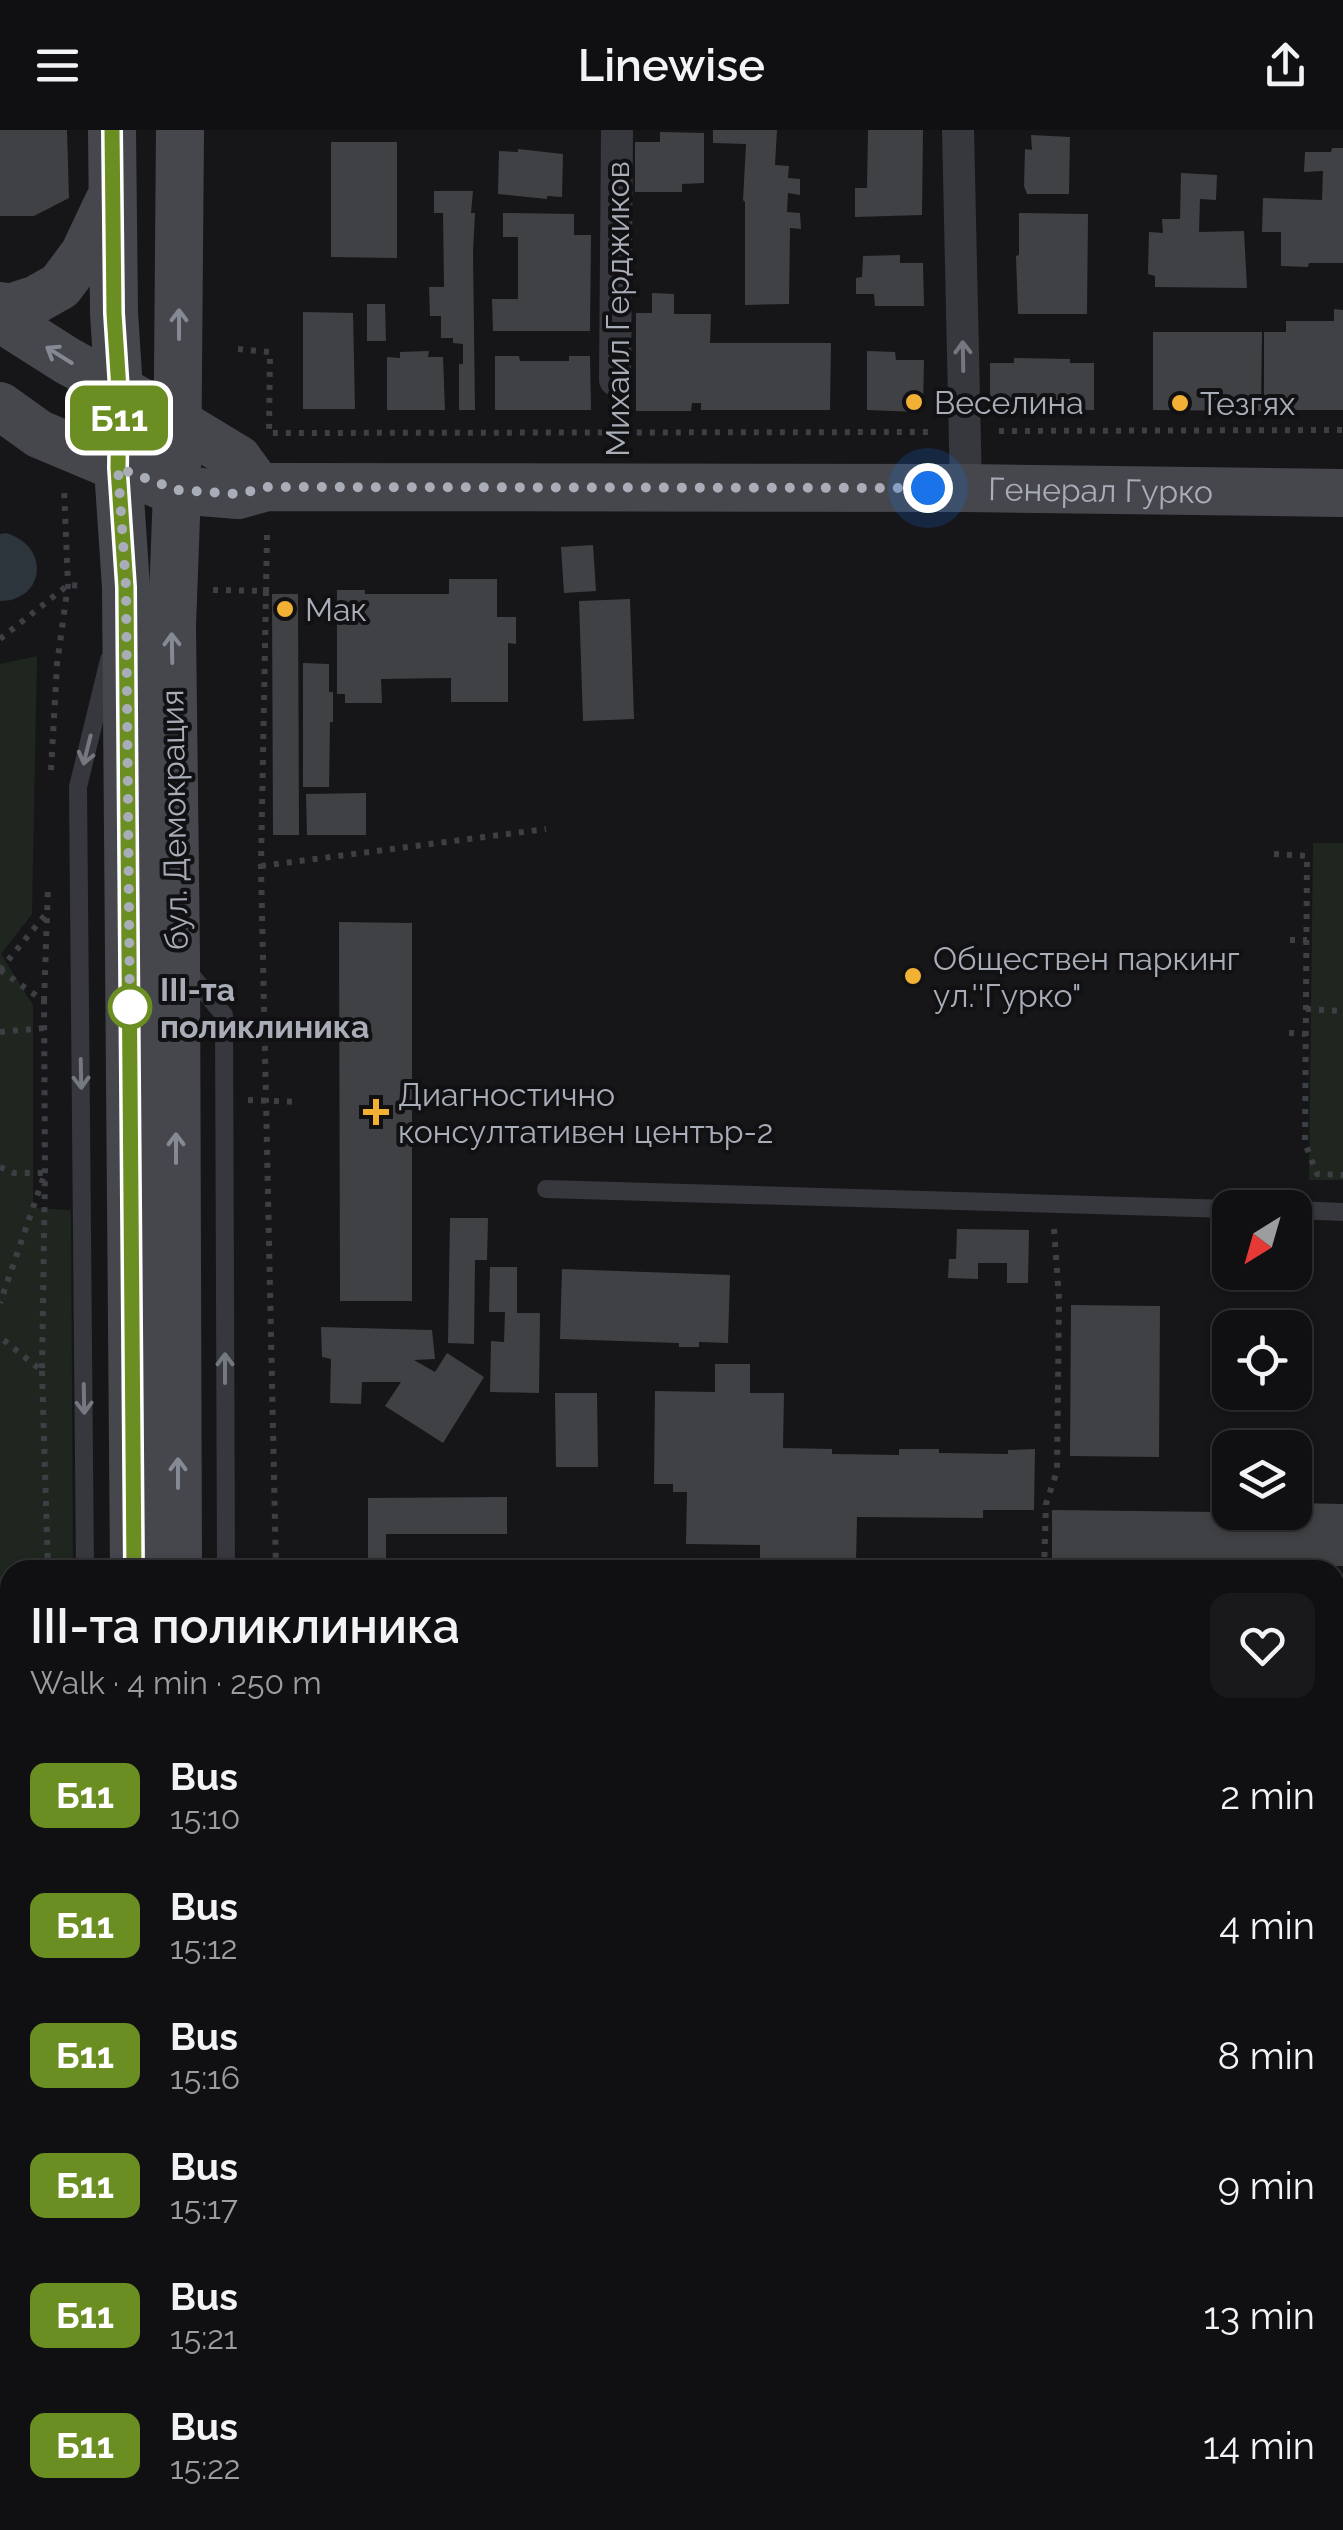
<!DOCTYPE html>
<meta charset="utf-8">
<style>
:root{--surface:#101012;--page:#19191b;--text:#f1f3f6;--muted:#9c9d9f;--line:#303032}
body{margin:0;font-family:Raleway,sans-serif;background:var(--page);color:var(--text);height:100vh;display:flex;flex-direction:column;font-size:38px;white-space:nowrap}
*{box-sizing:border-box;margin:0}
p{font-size:32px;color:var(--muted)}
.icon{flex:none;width:55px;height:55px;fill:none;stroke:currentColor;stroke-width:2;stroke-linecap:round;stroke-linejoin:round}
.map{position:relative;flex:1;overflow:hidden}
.details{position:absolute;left:0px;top:1430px;width:1345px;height:970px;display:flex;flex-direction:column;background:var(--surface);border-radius:30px 30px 0 0;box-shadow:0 2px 8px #0004,0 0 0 2px var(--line)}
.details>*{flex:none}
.badge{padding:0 20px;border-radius:15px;font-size:35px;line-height:65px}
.needle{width:65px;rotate:217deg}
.fabs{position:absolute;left:1212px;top:1060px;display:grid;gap:20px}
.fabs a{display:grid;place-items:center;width:100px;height:100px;border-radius:20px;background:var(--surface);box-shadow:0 2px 8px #0004,0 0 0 2px var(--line);font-size:50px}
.you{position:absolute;width:50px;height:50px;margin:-25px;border:8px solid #fff;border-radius:50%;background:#1a73e8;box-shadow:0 0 0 15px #1a73e833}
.map>.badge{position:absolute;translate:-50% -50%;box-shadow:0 0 0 5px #fff}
.round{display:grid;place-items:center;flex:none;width:105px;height:105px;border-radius:20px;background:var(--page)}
.summary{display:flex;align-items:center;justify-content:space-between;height:170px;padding:0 30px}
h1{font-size:48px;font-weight:600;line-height:75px}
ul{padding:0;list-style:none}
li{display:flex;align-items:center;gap:30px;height:130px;padding:0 30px}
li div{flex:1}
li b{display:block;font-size:38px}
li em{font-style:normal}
li .badge{min-width:110px;font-weight:700;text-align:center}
header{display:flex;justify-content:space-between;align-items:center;height:130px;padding:0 30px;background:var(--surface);font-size:45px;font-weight:600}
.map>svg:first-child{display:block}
</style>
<header><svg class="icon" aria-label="menu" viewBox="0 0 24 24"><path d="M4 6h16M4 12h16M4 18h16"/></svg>Linewise<svg class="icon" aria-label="share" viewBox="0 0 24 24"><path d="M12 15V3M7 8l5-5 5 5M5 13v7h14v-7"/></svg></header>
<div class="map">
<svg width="1343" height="2400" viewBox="0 0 1343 2400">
<rect width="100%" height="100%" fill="#161618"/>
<!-- green -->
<path fill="#1e261f" d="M37,526L32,784L1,824L33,875V1078L71,1080L73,1440H10V2390H34L35,2400H0V534Z
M1313,713H1343V1050H1309Z
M499,2390H650V2400H499Z"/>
<!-- water -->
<path fill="#2c353c" d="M6,403C51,416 45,471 0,471V404Z"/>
<!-- building -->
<path fill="#404145" d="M0,0H67L69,68L34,86H0Z
M713,0H777L775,35L789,36L788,48L800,49V65L788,63L787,82L800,83L801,99L790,98L789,174L745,175V72L743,70L746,14L713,13Z
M868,0H923L922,85L855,87V58H867Z
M660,2L704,3V53L682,54V62H635V12H660Z
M1031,5L1070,7L1069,64H1027L1024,56L1025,19L1032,20Z
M331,12H397V128L331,127Z
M1332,18H1343V133H1309L1308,137L1281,136V102H1262L1263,68L1322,70L1323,41L1304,42L1305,22H1331Z
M518,19L563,24L562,67L547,66V69L498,64L499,21L518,22Z
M1181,43L1217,45L1216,70L1200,69L1199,102L1244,101L1247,158L1155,157V146L1148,144L1149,102L1163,103L1162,89H1180Z
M434,61H473L471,83H475L473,122L475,280H459V234H463V214L453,213V208H441V186H430L429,157H444L443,83H434Z
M503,83L574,84V105H591L590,201H493L492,169H518V107H503Z
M1019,83L1088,84L1087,184H1018L1016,126L1019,125Z
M900,125V133H923L924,176H875L874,164H856V148L862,147L863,126Z
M652,163L674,164V184H711L710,213H831L830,280H701V273H692L691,281H636V183H652Z
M367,174H385L386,211H367Z
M1334,179L1343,180V280H1264V202H1286V191H1334Z
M303,182L353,183L355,279H303Z
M1153,202H1262L1261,281L1153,280Z
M429,221L428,227H443L445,280H387V227L400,228V222Z
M867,221L895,222L896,230H924L923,275L917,282L867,280Z
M495,226H519L520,231H569V226H590L591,280H495Z
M1014,228L1070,229V233H1094V280L990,279V233H1014Z
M593,415L596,461L564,463L561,417Z
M449,449H497V487H516V514L508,513V572H451V548L381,549L382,573H345V564H337V460H365V464H449Z
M272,464H298L299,705H273Z
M630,469L634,589L583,591L579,471Z
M303,533L329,534V562H333V592H330L329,657H303Z
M366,663V705H307L306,664Z
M339,792L412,793V1171H340Z
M450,1088H488L487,1130H475L474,1214L448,1213Z
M957,1099L1029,1100L1028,1153H1007V1133H978V1149L948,1148L949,1129H956Z
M490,1137H517V1183H540L539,1263L490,1262L491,1211L504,1212L505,1182H489Z
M562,1139L730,1145L728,1213L699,1212V1217H679V1213L560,1209Z
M1071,1175L1160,1176L1159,1327L1070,1326Z
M321,1197L432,1200L435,1229L414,1230L435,1242L447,1223L484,1247L443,1313L385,1276L401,1252H362L361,1274L330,1273L331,1229L322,1227Z
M715,1234H750V1263H784L783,1318L832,1319V1324L899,1325V1319H939V1323L1008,1324V1320L1035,1319L1034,1380H983V1388L857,1387L856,1431L760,1430V1415L686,1414L687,1362H673V1354H654L655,1261L715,1262Z
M555,1263H597L598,1337H556Z
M1230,1362V1382H1265V1386H1290V1382H1295V1373L1343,1374V1436L1052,1435V1380L1219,1382V1363Z
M507,1367V1404H386V1429H368V1368Z
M1335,1629H1343L1342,1689H1335Z
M1335,1964H1343V2036H1335Z
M1335,2203H1343V2266H1335Z
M328,2390H400V2400H328Z
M818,2390H918V2400H818Z
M1087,2390H1155V2400H1087Z
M1275,2393L1318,2394V2400H1274Z"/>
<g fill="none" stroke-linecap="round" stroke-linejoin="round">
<!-- path -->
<path stroke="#3d3f44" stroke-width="6" stroke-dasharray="5 8" stroke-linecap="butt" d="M238,219L270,222L269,303L932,302
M616,281L617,319
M999,301L1343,300
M213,460L266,461L267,405
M266,461L261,736L276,1440
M0,509L68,455L85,456
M51,640L57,534L68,455L64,359
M1274,724L1307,726L1305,1013L1317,1044L1343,1045
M261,736L546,699
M1290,810H1307
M0,840L44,871L45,1043L42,1241L0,1207
M0,840L46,784
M44,871L48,758
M1306,879L1343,881
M0,902L44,898
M1289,903L1306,904
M248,970L297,972
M0,1037L14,1043H45L0,1173
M42,1241L48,1440
M1044,1440L1046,1374L1057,1341L1059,1169L1054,1098
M0,1547L10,1548
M288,2390V2400"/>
<!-- lane -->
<path stroke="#37383d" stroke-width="18" d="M186,839L224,885L226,1440
M546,1059L1230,1079
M1295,1080L1343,1082
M85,1440L78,657L109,530
M99,2390L103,2400
M236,2390V2400"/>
<!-- street -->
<path stroke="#37383d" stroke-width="32" d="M958,0L966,358
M615,250L617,0
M1335,1512H1343
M1335,1927H1343
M1335,2067H1343
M433,2390V2400
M959,2400V2390"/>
<!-- secondary -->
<g stroke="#45474d" stroke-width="48">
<path d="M112,0L114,183L119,260L118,338L126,457L134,1440"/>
<path d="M0,176L9,178L37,169L60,156L84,124L108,73"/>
<path d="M0,188L66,230L177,292L238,329L259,358"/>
<path id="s1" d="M0,276L39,304L163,356L177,360L238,365L267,357L966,358L1343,363"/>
<path d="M178,1440L176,826L172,496L177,360L180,0"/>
<path d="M184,2390V2400"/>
<path d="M129,2400L130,2390"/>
</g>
</g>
<!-- one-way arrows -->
<defs><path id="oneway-shaft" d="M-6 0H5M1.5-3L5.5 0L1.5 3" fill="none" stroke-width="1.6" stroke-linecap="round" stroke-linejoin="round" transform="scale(2.5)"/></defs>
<g stroke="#858993">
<use href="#oneway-shaft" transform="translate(179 194) rotate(-90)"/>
<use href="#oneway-shaft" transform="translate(59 225) rotate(-148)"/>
<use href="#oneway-shaft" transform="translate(172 518) rotate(-91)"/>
<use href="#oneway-shaft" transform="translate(176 1018) rotate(-90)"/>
<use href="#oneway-shaft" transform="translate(178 1343) rotate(-90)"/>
</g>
<g stroke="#757881">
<use href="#oneway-shaft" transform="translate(963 226) rotate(-91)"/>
<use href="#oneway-shaft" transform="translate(87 620) rotate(104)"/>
<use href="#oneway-shaft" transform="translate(81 944) rotate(89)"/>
<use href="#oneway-shaft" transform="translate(225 1238) rotate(-90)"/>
<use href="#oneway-shaft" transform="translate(84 1269) rotate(89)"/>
</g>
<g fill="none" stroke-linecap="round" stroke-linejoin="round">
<!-- line casing -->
<g stroke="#fff" stroke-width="22">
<path id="line" d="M112,0L114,183L119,260L118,338L126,457L134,1440"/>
</g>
<!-- line -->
<use href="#line" stroke="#6b8e23" stroke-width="15"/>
<!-- walk -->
<path stroke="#a8adb8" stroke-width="10" stroke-dasharray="0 18" d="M130,877V890L126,457L118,338L177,360L238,364L268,357L928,358"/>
</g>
<!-- markers -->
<g fill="#f2b134" stroke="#111113" stroke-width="4">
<circle cx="914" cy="272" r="10"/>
<circle cx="1180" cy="273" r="10"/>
<circle cx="285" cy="479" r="10"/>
<circle cx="913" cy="846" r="10"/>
<path d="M371 967h10v10h10v10h-10v10h-10v-10h-10v-10h10z"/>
</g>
<circle fill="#fff" stroke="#6b8e23" stroke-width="5" cx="130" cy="877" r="20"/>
<g text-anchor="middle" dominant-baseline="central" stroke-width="8" stroke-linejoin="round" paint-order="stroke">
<!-- street labels -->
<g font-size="32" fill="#a8adb8" stroke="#111113">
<text transform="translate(617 179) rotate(-90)">Михаил Герджиков</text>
<text stroke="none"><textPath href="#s1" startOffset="1122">Генерал Гурко</textPath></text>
<text transform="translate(174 690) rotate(-91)">бул. Демокрация</text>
</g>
<!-- poi labels -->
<g font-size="32" fill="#a8adb8" stroke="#111113" text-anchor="start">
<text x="934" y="272">Веселина</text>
<text x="1200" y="273">Тезгях</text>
<text x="305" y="479">Мак</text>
<text x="933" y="828">Oбществен паркинг<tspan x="933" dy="37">ул.''Гурко"</tspan></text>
<text x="398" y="964">Диагностично<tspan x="398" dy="37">консултативен център-2</tspan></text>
</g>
<!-- stop labels -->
<g font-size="32" font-weight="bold" fill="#a8adb8" stroke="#111113" text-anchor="start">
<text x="160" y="859">III-та<tspan x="160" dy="37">поликлиника</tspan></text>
</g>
</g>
</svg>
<div class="fabs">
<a><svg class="needle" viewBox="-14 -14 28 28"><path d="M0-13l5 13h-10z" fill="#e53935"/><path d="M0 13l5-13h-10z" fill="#9c9d9f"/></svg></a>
<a><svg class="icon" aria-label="locate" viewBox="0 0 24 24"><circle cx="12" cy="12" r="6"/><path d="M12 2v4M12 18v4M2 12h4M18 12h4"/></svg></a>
<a><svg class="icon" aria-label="layers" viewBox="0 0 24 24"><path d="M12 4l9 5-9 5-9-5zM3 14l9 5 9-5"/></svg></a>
</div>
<div class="you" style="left:928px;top:358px"></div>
<b class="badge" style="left:119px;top:288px;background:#6b8e23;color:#fff">Б11</b>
<section class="details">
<div class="summary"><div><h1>III-та поликлиника</h1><p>Walk · 4 min · 250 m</p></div><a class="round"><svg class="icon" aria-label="heart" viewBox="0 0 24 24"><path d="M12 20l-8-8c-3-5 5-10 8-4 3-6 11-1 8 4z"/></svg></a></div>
<ul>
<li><span class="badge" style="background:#6b8e23;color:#fff">Б11</span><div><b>Bus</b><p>15:10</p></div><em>2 min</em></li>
<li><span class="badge" style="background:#6b8e23;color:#fff">Б11</span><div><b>Bus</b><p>15:12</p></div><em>4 min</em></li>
<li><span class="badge" style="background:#6b8e23;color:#fff">Б11</span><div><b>Bus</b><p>15:16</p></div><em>8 min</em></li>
<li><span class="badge" style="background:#6b8e23;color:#fff">Б11</span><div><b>Bus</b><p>15:17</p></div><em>9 min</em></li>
<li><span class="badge" style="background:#6b8e23;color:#fff">Б11</span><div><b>Bus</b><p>15:21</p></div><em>13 min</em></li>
<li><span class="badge" style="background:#6b8e23;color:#fff">Б11</span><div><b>Bus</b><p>15:22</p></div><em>14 min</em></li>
</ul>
</section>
</div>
